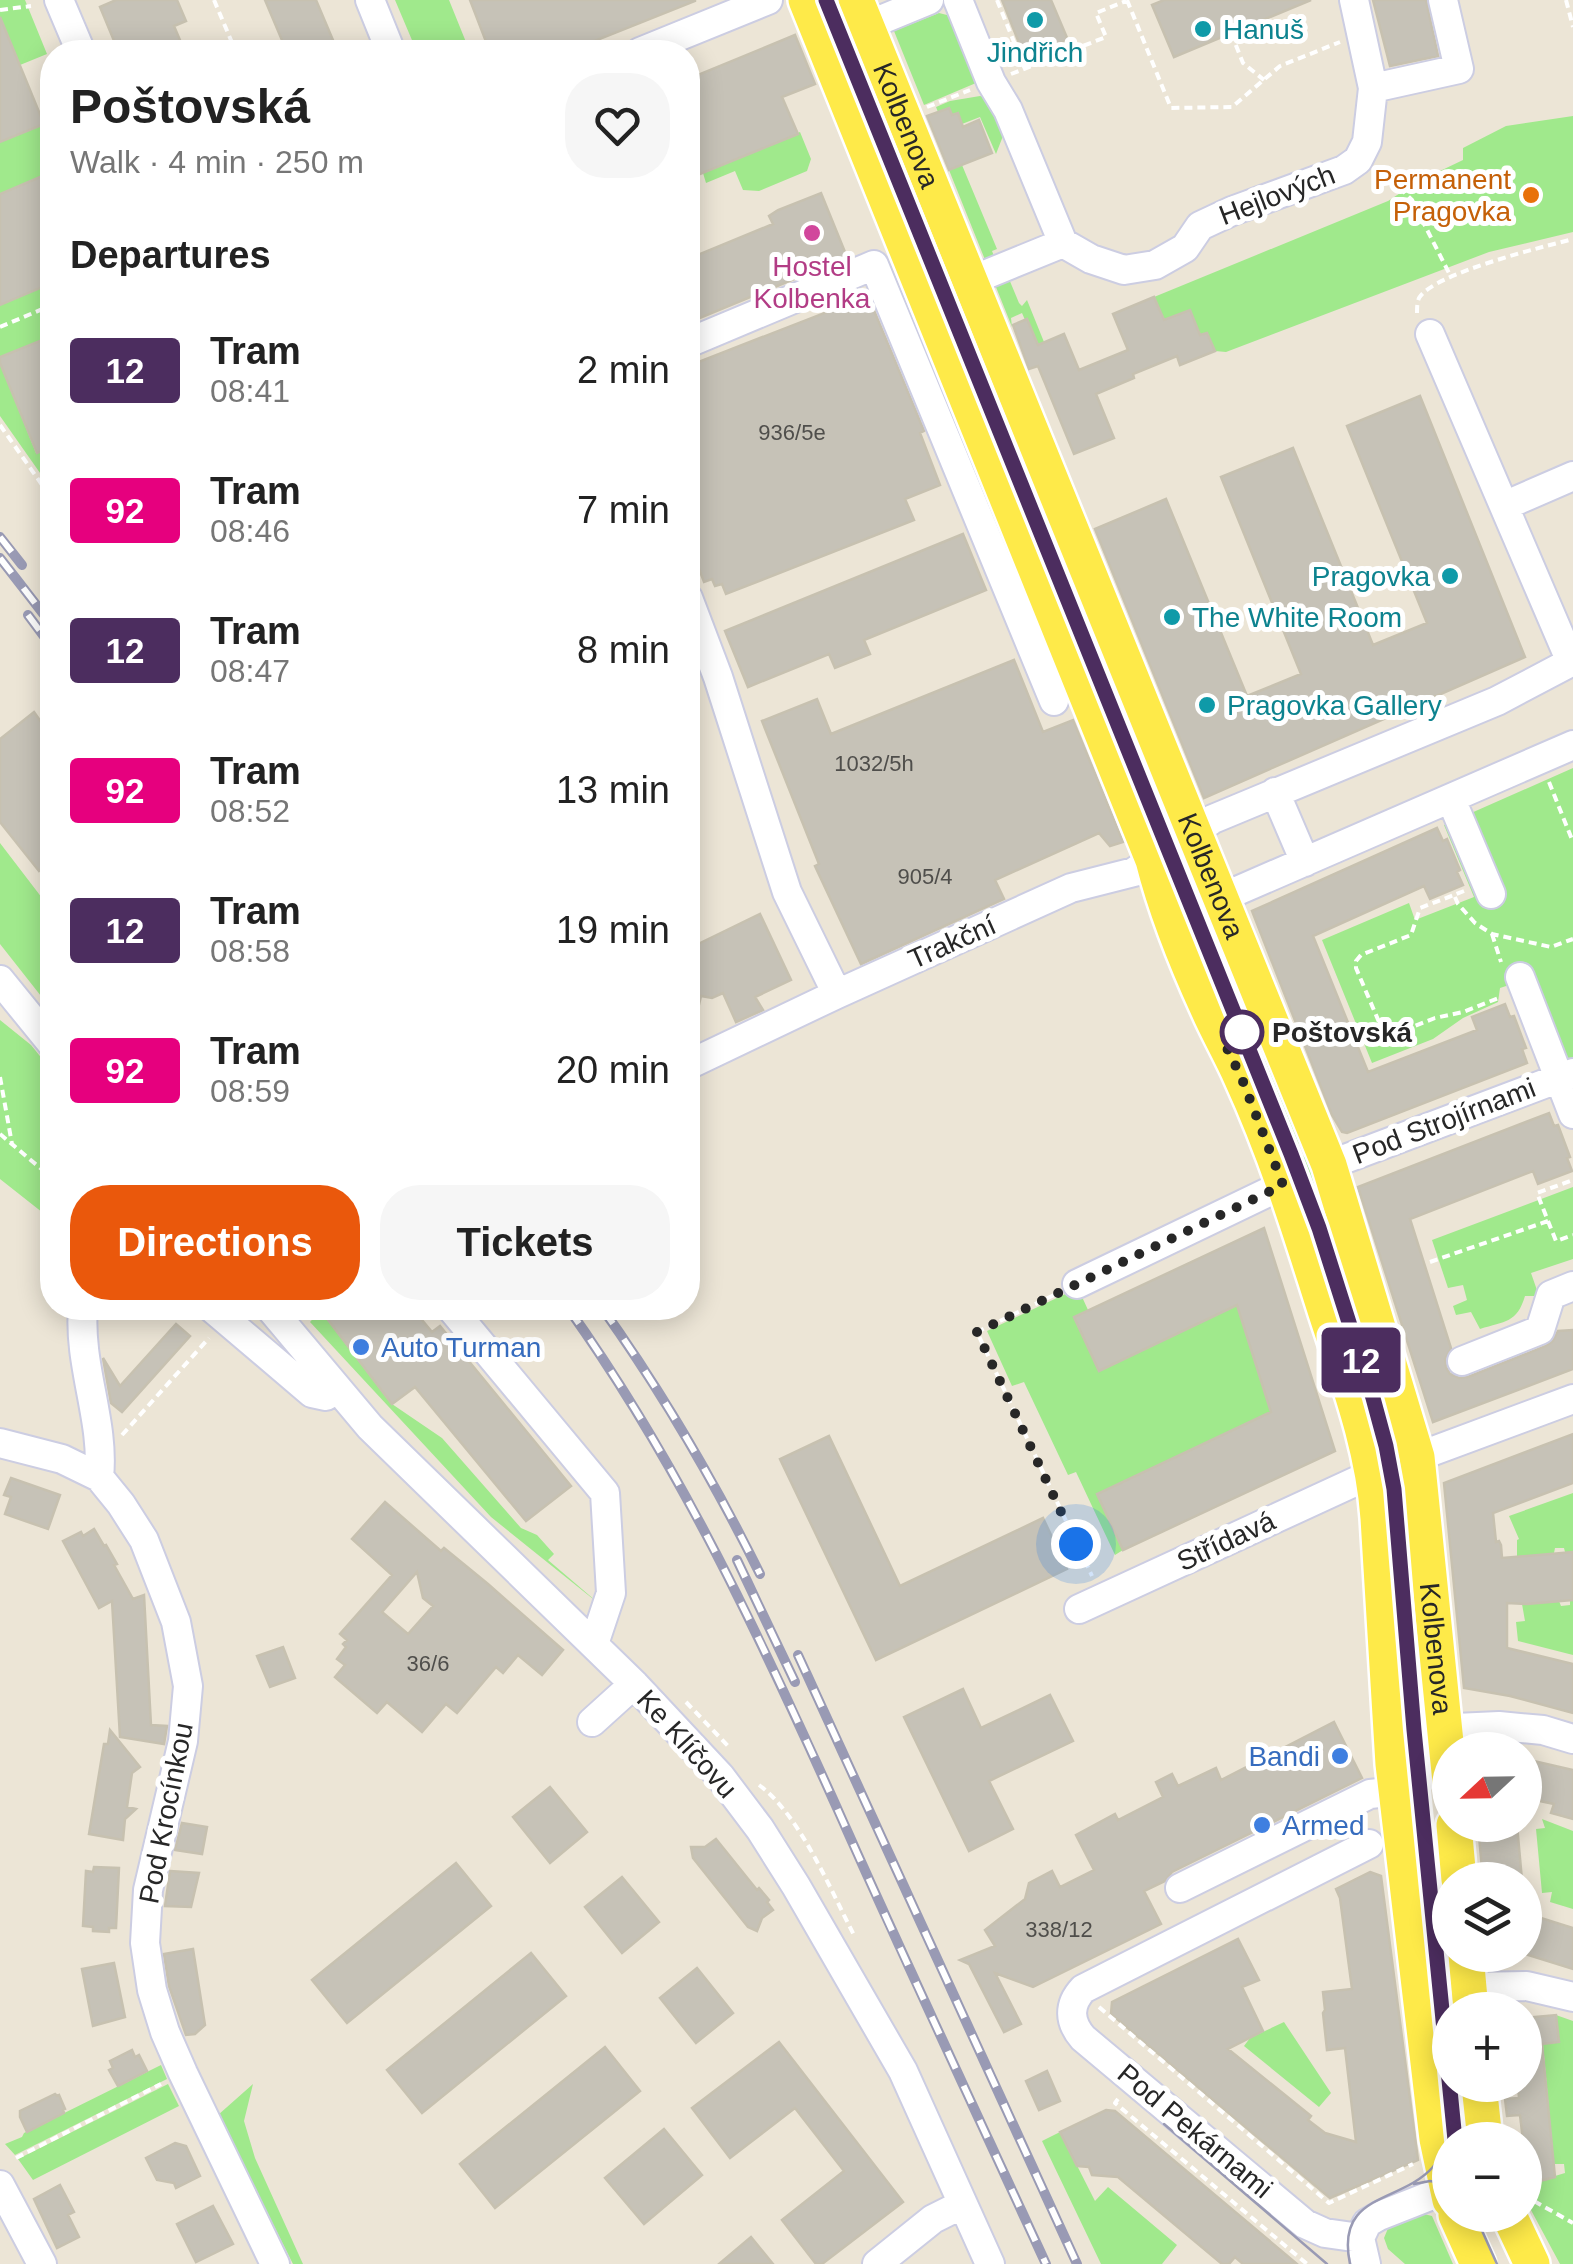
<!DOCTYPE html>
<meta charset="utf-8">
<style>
:root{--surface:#fff;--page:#f6f6f6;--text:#222;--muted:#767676;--accent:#ea580c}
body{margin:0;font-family:Arial,sans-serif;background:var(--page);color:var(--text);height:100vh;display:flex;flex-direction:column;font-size:38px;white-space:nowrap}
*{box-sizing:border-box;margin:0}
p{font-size:32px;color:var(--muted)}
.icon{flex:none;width:55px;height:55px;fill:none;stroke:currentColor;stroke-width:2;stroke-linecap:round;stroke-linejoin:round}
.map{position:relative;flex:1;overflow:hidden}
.drawer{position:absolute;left:40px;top:40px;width:660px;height:1280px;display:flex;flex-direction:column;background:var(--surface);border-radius:40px;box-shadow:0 5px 25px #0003}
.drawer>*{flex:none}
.badge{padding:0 20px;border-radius:8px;font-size:35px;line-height:65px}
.needle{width:65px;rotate:248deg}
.controls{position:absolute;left:1432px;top:1732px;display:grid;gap:20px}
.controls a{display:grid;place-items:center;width:110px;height:110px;border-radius:50%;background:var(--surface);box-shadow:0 5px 25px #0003;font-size:50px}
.you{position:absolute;width:50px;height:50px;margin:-25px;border:8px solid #fff;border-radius:50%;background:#1a73e8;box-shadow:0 0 0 15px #1a73e833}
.map>.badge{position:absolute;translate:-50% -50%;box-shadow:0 0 0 5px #fff}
h2{padding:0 30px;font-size:38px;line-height:90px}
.round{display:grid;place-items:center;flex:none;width:105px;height:105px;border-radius:40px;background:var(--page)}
.overview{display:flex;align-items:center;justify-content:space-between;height:170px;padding:0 30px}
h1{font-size:48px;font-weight:600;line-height:75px}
.button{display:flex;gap:20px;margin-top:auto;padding:20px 30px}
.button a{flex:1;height:115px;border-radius:40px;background:var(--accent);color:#fff;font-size:40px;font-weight:600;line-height:115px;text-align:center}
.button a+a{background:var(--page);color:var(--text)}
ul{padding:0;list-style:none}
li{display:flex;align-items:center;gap:30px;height:140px;padding:0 30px}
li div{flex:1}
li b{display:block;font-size:38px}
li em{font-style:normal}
li .badge{min-width:110px;font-weight:700;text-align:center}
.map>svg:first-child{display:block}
</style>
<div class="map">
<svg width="1573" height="2264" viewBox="0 0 1573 2264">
<rect width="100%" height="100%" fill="#ece5d6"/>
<!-- green -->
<path fill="#a0e98c" d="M0,0H25L47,54L20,65L5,29L0,30Z
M395,0H449L470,52H417Z
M939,13L947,15L951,21L976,83L924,105L894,31Z
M862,50L1026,454L1007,462L842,58Z
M980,96L988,98L1005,121L1003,136L996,154L980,117L962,124L958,113L952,115L948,108L938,112L936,107L950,101Z
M1573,116V232L1489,252L1226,352L1215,351L1207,333L1200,335L1189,310L1164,320L1154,297L1388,201L1417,182L1463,160V148L1506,126Z
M52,120V172L0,194V142Z
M800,132L811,159L807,171L759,191L743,190L735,171L706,183L703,173Z
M962,165L997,249L992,251L994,256L999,255L1019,303L1022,306L1027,300L1044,342L1022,351L1020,346L1031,341L1028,320H1025L1022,313L1011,318L1012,327L949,170Z
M52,283V336L0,357V305Z
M0,363L36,453L52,447V490L0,416Z
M1058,532L1170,806L1150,814L1039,541Z
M1573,768V1069L1560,1048L1534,977L1500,988L1498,1002L1463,1018L1433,1039L1372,1063L1322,940L1409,903L1415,920L1474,897L1444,825Z
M0,843L52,911V1010L0,944Z
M0,1020L31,1045L52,1071V1220L0,1179Z
M1273,1055L1306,1141L1283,1149L1247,1066Z
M1310,1154L1395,1422L1375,1428L1288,1162Z
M1573,1187V1259L1531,1273L1539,1296H1525C1517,1323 1505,1321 1480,1329L1471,1312L1456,1315L1453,1306L1467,1300L1463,1285L1448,1288L1432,1240Z
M1078,1288L1088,1310L1074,1318L1099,1370L1237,1305L1271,1412L1097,1494L1123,1550L1115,1555L1076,1472L1068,1475L1024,1382L1012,1386L987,1331Z
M321,1310L392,1404L442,1438L521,1528L537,1535L554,1554L548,1560L603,1607L491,1517L310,1322Z
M1573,1493V1552H1565L1564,1548H1555L1554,1553L1517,1559V1540L1519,1539L1509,1516Z
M1413,1511L1429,1683L1402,1685L1391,1513Z
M1570,1600H1573V1655L1518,1641L1516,1622L1525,1621L1522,1604L1559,1601L1561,1606L1570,1605Z
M1542,1819L1573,1831V1909L1550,1902L1552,1892L1542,1893L1536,1829L1545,1828Z
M1556,2015L1573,2021V2264H1560L1525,2199V2185L1565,2173L1564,2164H1554L1543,2044L1559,2042Z
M1284,2022L1331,2093L1319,2107L1244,2046L1250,2038Z
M161,2065L167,2079L15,2155L5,2144L22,2137L24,2133Z
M168,2084L179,2106L33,2180L18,2159Z
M253,2084L244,2121L255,2158L303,2264H293L218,2115Z
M1060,2132L1095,2201L1108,2187L1177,2245L1162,2264H1101L1042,2141Z
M1420,2213L1432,2216L1453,2264H1405L1388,2249L1384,2238L1389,2226Z"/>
<!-- building -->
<path fill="#c6c2b7" stroke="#c7c1b0" stroke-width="2.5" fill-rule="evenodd" d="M116,0H177L186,21L174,26L185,52H133L129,44L117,48L100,7Z
M265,0H316L338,52H287Z
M470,0H695V1L567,52H490Z
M1002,0H1051L1068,40L1025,58Z
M1164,0H1311L1174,57L1152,5Z
M1373,0H1426L1438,56L1390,66Z
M0,17L44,124L0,142Z
M795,35L815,84L782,97L798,134L688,179V79Z
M949,108L952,115L958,113L963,127L979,120L992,153L949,170L927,116Z
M52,172V283L0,305V194Z
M821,193L847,257L688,323V259L773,224L769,216L778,210Z
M868,296L924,431L920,433L940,485L905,499L914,520L726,594L722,584L715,586L712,579L704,582L688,540V366Z
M1154,297L1164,320L1190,310L1200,335L1207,333L1215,351L1180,365L1177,356L1133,374L1134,378L1096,394L1114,438L1074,454L1038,366L1029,369L1013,325L1027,319L1038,345L1064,334L1079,370L1128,350L1113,314Z
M52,336V447L37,453L0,363V357Z
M1420,396L1525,657L1204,798L1095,529L1166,499L1247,696L1301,674L1221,477L1293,448L1373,645L1427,623L1347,426Z
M963,534L986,590L864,640L870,654L835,668L829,654L748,687L725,631Z
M1014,660L1043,732L1073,720L1123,842L1110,846L1099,833L995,880L1004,899L861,964L815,866L819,864L762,721L817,699L831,734Z
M34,712L46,729L52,724V860L39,871L0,822V739Z
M1437,828L1443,841L1447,839L1460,870L1457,872L1463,885L1430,899L1424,886L1313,936L1368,1072L1477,1030L1472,1017L1505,1004L1510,1017L1514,1016L1526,1048L1522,1049L1527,1063L1347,1133L1342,1132L1332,1115L1252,911Z
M760,914L791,980L755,997L763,1010L736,1022L723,993L712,998L701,996L694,1026L688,1025V949Z
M1549,1113L1554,1126L1558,1125L1570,1157L1567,1158L1572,1171L1538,1184L1533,1171L1410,1219L1451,1348L1445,1359L1446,1367L1450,1374L1459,1378L1468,1377L1546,1346L1553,1341L1558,1331L1573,1330V1369L1433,1422L1358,1187Z
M1264,1228L1335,1451L1123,1550L1097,1494L1271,1412L1237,1305L1099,1371L1074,1317Z
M319,1308H412L432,1332L440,1326L571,1486L526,1521L415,1387L392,1404Z
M176,1324L190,1336L122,1412L111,1403L103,1358L120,1386Z
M1573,1434V1483L1493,1513L1496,1542L1499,1541L1501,1545L1502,1558L1573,1552V1600L1527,1604L1507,1603V1648L1573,1664V1713L1510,1696L1464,1688L1444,1483Z
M829,1436L900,1586L1043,1518L1067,1569L876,1660L780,1459Z
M11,1478L60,1495L48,1529L5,1514L11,1497L4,1495Z
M385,1502L441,1551L444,1548L488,1584L563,1650L542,1675L518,1655L503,1673L496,1667L457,1713L446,1704L422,1732L387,1702L377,1713L335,1677L345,1665L337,1659L346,1647L343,1644L347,1640L340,1634L392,1575L352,1539ZM417,1572L423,1598L433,1606L408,1634L382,1612Z
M94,1529L104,1546L106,1545L117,1564L114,1565L133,1599L144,1595L151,1725L167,1726L164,1744L120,1737L112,1601L99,1608L63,1541L81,1532L83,1536Z
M283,1647L295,1678L270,1687L257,1656Z
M963,1689L981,1728L1050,1695L1073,1741L989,1781L1013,1829L969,1851L904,1717Z
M1334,1722L1362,1778L1172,1872L1165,1881L1144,1891L1161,1924L1033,1987L995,1973L1021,2024L1004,2032L969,1964L960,1960L995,1946L985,1930L1025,1899L1029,1883L1052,1871L1060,1887L1094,1870L1076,1835L1115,1814L1118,1820L1163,1797L1156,1782L1172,1774L1178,1786L1216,1768L1221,1780Z
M110,1730L140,1767L132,1773L127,1807L136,1809L125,1819L123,1840L89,1834L104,1744H108Z
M1525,1759L1573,1770V1819L1551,1813L1554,1804L1525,1798Z
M550,1787L587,1832L550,1863L513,1817Z
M182,1823L207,1827L202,1854L175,1850Z
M1478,1825H1517L1522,1880H1483Z
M716,1839L757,1890L759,1888L769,1900L767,1902L773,1910L762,1918L757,1931L748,1927L693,1858L691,1847H705Z
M456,1863L491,1906L347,2023L312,1980Z
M94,1867L119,1868L116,1928H109V1932L93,1931V1927L83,1926L86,1871L93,1872Z
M170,1871L199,1873L191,1907L165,1906Z
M1370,1872L1381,1876L1418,2160L1330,2198L1111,2014L1112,2002L1238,1939L1259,1980L1242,1987L1263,2031L1228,2049L1311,2116L1308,2120L1325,2133L1356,2142L1345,2048L1327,2050L1323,2013L1325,2010L1323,1992L1352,1989L1340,1898L1336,1889Z
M622,1877L659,1922L622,1953L585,1907Z
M1525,1913L1573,1928V1969L1525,1954Z
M193,1949L205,2025L195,2034L186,2035L169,1986L164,1954Z
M531,1953L566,1996L422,2113L387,2070Z
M114,1963L125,2017L93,2026L82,1969Z
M697,1968L733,2013L696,2043L660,1998Z
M1556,2015L1559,2042L1542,2044L1555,2177L1525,2185V2140H1523L1520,2115L1507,2116L1505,2099L1519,2098L1518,2085H1525V2018Z
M779,2042L903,2202L822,2264H816L782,2220L844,2171L795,2108L730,2158L692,2108Z
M605,2047L640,2091L495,2208L460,2164Z
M132,2050L135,2057L139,2055L147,2071L118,2086L109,2070L113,2068L110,2061Z
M1047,2071L1060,2101L1039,2110L1026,2081Z
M55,2094L57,2096L59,2095L65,2109L63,2110L64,2113L27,2132L20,2117V2111Z
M1106,2110L1115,2111L1297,2264H1243L1235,2257L1229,2264H1222L1118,2177L1092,2175L1089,2167L1077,2166L1060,2132Z
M664,2129L702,2175L644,2224L605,2178Z
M175,2143L186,2146L200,2176L176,2188L174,2183L157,2180L146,2158Z
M60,2185L74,2212L68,2215L79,2237L57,2248L34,2199Z
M213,2206L233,2244L196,2262L177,2224Z
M751,2237L773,2264H719Z"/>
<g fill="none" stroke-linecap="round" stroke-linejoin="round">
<!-- minor casing -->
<g stroke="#cccde2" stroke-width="32">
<path id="minor" d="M59,0L81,52
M370,0L391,52
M958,0L991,82L1008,110L1063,243
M866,26L929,0
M640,52L768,0
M1373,88L1459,69L1443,0
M970,281L1063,243L1091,259L1124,270L1155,265L1185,248L1200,226L1232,211L1344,170L1358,160L1367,142L1373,88L1354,0
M1430,334L1571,662
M688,343L874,265L1054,701
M1504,506L1573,476
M688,598L718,677L787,892L837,994
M1275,792L1305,862
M1451,799L1491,894
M1237,891L1573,745
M1520,977L1573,1114
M0,980L52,1044
M688,1065L837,994L1071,888L1134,872L1213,819L1497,701L1573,661
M1329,1165L1573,1073
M1077,1284L1283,1185
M83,1308C78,1365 105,1422 99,1477
M212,1308L312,1393L326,1396L337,1388
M270,1308L370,1427L634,1684L720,1776L760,1829L796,1886L903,2071L990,2264
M451,1308L605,1493L611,1593L594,1644
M1462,1361L1540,1330L1551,1295L1573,1286
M0,1443L62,1459L99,1477L121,1504L144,1540L176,1622L188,1686L183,1741L148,1890L145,1943L152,1990L165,2032L183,2073L275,2264
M1079,1609L1374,1473L1573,1399
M592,1722L634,1684
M1390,1731L1499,1726L1543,1730L1573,1739
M1180,1888L1370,1794L1397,1791
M1468,1987L1527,1986L1573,1997
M0,2185L42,2264
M1360,2238L1325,2233L1305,2224L1083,2038C1069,2022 1068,2005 1083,1989L1369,1844
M877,2264L933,2219L963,2204
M1366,2264L1360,2238L1367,2223L1379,2216L1450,2188"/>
</g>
<!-- major casing -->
<g stroke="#fff" stroke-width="40">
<g id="major">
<path d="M806,0L1153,860C1166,911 1186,961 1208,1009C1218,1032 1231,1054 1241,1077C1276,1153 1301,1234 1326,1313C1348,1381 1373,1447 1378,1518L1393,1764L1437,2139L1450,2200"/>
<path id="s1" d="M856,0L1329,1165L1417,1457L1450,1782"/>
<path d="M1454,1825L1459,1880"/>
<path d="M1466,1955L1471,2010"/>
<path d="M1479,2085L1485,2140"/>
<path d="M1456,2215L1478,2264"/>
<path d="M1509,2215L1532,2264"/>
</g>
</g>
<!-- path -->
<path stroke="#fff" stroke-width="4" stroke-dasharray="8 5" stroke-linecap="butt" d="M214,0L236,52
M997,0L1025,69
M1127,0L1171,108L1232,107L1280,66L1340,42
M1566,0L1573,27
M0,10L31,6
M1231,33L1243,63L1264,80
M1010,61L1020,58
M1011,74L1106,37L1096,13L1126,1
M927,107L970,90
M1381,169L1412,200L1451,277
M1417,313C1417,308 1417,303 1419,298C1434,273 1543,247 1573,239
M0,327L52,305
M0,425L52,499
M1549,782L1573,842
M1464,891L1454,895L1458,904L1475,923L1492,934L1551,947L1573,939
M1492,934L1501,962
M1382,1029L1385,1035L1394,1034L1435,1018L1463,1012L1501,997
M1351,1031L1382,1029L1356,968V961L1361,955L1411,935L1420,908L1454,895
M0,1077L12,1144
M0,1134L52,1178
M1548,1221L1556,1241L1573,1235
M1430,1262L1548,1221L1537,1193L1573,1180
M1054,1295L977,1332L1092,1576
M122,1435L209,1338
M686,1702L728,1746
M759,1785C800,1815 830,1889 854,1935
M1099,2007L1329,2203L1413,2164
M1118,2099L1115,2103L1307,2264
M16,2158L161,2084
M1534,2201L1573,2223"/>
<!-- minor -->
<use href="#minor" stroke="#fff" stroke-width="28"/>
<!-- major -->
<use href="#major" stroke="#feea49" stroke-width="35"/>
<!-- tram -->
<path stroke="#999ab4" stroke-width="2.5" d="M826,0L1291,1154L1319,1228L1373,1398L1386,1447L1394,1489L1414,1730L1455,2140
M1164,2124L1327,2264
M1414,2184L1430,2181L1450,2185
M1475,2215L1497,2264
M1350,2264C1335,2192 1400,2204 1433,2167C1445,2155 1448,2140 1450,2124"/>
<!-- rail casing -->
<g stroke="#999ab4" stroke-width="10">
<path id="rail" d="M0,537L22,565
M0,558L52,625
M28,615L52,647
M568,1308C680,1465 758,1633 837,1808C905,1961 976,2112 1046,2264
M602,1308C662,1392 714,1481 760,1574
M737,1560L795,1682
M798,1655L1077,2264"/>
</g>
<!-- rail -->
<use href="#rail" stroke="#fff" stroke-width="6" stroke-dasharray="19" stroke-linecap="butt"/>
</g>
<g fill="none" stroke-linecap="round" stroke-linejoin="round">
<!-- line casing -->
<g stroke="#fff" stroke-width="22">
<path id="line" d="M826,0L1291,1154L1319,1228L1373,1398L1386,1446L1394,1489L1414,1730L1455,2140"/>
</g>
<!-- line -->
<use href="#line" stroke="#4c2d5f" stroke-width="15"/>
<!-- walk -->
<path stroke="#272727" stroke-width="10" stroke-dasharray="0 18" d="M1076,1544L977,1332L1283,1185L1242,1079L1225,1044L1242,1032"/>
</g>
<!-- markers -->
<g fill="#0f9aa8" stroke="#fff" stroke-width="4">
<circle cx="1035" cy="20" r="10"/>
<circle cx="1203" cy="29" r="10"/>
<circle cx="1450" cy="576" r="10"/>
<circle cx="1172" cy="617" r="10"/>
<circle cx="1207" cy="705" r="10"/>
</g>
<circle fill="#e8710a" stroke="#fff" stroke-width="4" cx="1531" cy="195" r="10"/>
<circle fill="#d1479c" stroke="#fff" stroke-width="4" cx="812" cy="233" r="10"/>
<circle fill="#fff" stroke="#4c2d5f" stroke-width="5" cx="1242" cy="1032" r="20"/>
<g fill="#3f7fe0" stroke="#fff" stroke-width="4">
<circle cx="361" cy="1347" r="10"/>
<circle cx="1340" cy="1756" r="10"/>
<circle cx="1262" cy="1825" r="10"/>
</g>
<g text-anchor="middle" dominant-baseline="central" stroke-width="10" stroke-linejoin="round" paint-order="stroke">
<!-- number labels -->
<g font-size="22" fill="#4f4e4b">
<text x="792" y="432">936/5e</text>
<text x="874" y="763">1032/5h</text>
<text x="925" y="876">905/4</text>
<text x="428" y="1663">36/6</text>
<text x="1059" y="1929">338/12</text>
</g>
<!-- culture labels -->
<g font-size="28" fill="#0d838f" stroke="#fff" text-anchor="start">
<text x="1223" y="29">Hanuš</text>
<text x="1035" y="52" text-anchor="middle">Jindřich</text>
<text x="1430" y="576" text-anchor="end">Pragovka</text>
<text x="1192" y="617">The White Room</text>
<text x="1227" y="705">Pragovka Gallery</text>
</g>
<!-- street labels -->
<g font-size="28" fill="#272727" stroke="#fff">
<text stroke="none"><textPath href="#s1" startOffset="135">Kolbenova</textPath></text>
<text transform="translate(1277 195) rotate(-21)">Hejlových</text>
<text stroke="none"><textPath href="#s1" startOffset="945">Kolbenova</textPath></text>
<text transform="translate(952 942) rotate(-24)">Trakční</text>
<text transform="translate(1444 1121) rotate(-21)">Pod Strojírnami</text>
<text transform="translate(1226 1541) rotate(-25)">Střídavá</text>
<text stroke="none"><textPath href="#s1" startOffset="1755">Kolbenova</textPath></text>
<text transform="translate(687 1744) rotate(48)">Ke Klíčovu</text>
<text transform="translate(166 1813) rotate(-79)">Pod Krocínkou</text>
<text transform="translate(1195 2131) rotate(40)">Pod Pekárnami</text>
</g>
<!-- food labels -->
<g font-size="28" fill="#c56008" stroke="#fff" text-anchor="end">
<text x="1511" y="179">Permanent<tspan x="1511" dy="32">Pragovka</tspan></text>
</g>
<!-- hotel labels -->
<g font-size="28" fill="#b23c85" stroke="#fff">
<text x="812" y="266">Hostel<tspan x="812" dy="32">Kolbenka</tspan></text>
</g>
<!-- stop labels -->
<g font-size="28" font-weight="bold" fill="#272727" stroke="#fff" text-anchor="start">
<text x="1272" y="1032">Poštovská</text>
</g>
<!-- shop labels -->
<g font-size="28" fill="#366cbe" stroke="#fff" text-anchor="start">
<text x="381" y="1347">Auto Turman</text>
<text x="1320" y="1756" text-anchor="end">Bandi</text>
<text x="1282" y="1825">Armed</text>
</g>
</g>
</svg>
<div class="controls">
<a><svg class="needle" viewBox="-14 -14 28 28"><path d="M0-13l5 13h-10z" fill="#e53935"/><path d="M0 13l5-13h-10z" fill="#767676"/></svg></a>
<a><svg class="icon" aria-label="layers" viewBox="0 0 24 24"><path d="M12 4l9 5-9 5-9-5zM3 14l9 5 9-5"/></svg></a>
<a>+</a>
<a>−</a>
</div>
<div class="you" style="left:1076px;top:1544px"></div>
<b class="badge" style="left:1361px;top:1360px;background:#4c2d5f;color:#fff">12</b>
<section class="drawer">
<div class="overview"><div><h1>Poštovská</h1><p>Walk · 4 min · 250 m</p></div><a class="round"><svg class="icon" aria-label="heart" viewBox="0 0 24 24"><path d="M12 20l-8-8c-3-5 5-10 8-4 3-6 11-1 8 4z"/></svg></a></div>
<h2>Departures</h2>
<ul>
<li><span class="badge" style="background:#4c2d5f;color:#fff">12</span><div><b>Tram</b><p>08:41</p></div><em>2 min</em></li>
<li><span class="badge" style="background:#e6007e;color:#fff">92</span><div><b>Tram</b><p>08:46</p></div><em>7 min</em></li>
<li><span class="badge" style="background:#4c2d5f;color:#fff">12</span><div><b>Tram</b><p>08:47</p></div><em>8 min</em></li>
<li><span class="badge" style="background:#e6007e;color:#fff">92</span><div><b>Tram</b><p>08:52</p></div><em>13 min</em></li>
<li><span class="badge" style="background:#4c2d5f;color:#fff">12</span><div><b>Tram</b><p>08:58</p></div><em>19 min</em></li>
<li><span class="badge" style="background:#e6007e;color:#fff">92</span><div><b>Tram</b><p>08:59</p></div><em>20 min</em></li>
</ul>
<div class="button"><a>Directions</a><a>Tickets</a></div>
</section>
</div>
